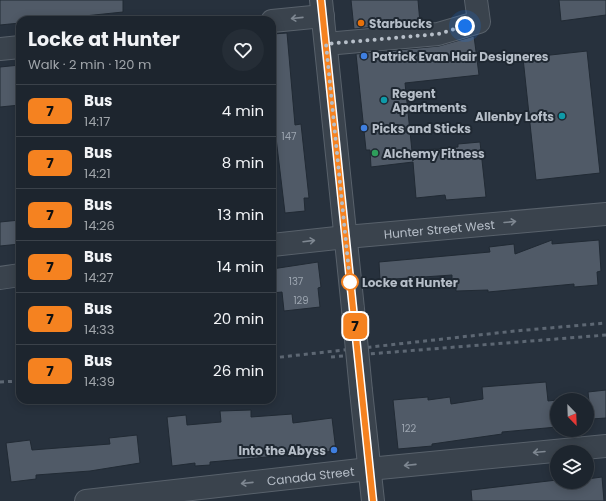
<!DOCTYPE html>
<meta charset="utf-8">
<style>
:root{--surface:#1d252e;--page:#252d36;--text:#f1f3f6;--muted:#a0a5aa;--line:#3b424a}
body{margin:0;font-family:Poppins,sans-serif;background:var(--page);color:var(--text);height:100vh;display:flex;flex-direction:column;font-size:15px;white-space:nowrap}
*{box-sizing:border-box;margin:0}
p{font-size:13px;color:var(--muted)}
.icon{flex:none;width:22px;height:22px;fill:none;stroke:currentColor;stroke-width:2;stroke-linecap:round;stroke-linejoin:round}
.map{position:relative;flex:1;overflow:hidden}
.drawer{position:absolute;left:16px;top:16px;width:260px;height:388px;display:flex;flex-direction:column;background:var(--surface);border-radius:12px;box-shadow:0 2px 10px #0003,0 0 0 1px var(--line)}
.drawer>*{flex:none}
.badge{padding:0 8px;border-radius:6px;font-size:14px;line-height:26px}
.needle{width:26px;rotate:157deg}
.tools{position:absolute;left:550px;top:393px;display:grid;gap:8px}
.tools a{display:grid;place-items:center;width:44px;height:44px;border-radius:50%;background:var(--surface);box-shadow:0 2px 10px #0003,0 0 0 1px var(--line);font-size:20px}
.you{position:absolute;width:20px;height:20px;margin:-10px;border:3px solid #fff;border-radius:50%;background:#1a73e8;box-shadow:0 0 0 6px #1a73e833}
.map>.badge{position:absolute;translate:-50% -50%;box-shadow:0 0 0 2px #fff}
.round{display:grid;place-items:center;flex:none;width:42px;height:42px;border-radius:21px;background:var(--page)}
.summary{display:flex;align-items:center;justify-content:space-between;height:68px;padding:0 12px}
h1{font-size:19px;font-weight:700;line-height:30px}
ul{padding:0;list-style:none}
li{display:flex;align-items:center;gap:12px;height:52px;padding:0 12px;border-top:1px solid var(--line)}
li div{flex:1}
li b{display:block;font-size:15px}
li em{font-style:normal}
li .badge{min-width:44px;font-weight:700;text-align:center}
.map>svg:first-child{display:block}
</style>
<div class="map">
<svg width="606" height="501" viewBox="0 0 606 501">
<rect width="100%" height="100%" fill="#27313d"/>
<!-- building -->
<path fill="#505a67" stroke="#212a34" d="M0,0H123V12L46,20H20V23L0,25Z
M351,0H418L420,23L354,29Z
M559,0H606V15L561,21Z
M287,33L295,125L301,124L309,198H304L305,211L285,213L274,121H272V34Z
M474,36L479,75L405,83L413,161L412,151L458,147V144L480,142L486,197L446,200L445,195L416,198L413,162L371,167L370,150H366L356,54L439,46Z
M587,51L600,173L536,180L523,58Z
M20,65V105L0,107V67Z
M20,220V244L0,246V222Z
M552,240V244L599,240L601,271L597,272L598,285L574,287V284L488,292V290L456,291V280H452V275L380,280L379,262L490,252L489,247L514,244L515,254Z
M318,262L321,287L318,288L320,307L284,311L282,292L272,293V269Z
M546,382L548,401L557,400V427L502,432V434L432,444V446L398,449L393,400L428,397V400L450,397L451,404L483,399L482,387Z
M606,390V418L591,419L588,392Z
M251,410V417L292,414L293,423L332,418L336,451L210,462V465L195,466V463L172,466L167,417L186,415L187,425L221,422L220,411Z
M137,435L140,463L90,471L36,475V479L11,482L6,443L30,440L32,450L110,444L109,438Z
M602,477L604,501H472L471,490L557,480V482H587V479Z"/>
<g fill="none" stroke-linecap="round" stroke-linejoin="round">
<!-- minor casing -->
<g stroke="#58616b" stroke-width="24">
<g id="minor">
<path d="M321,0L353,309"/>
<path d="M272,21L323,16"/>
<path d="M326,44L438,34L479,22L476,0"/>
<path d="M0,49L20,47"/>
<path id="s1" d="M272,245L346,237L606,214"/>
<path d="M0,278L20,275"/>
<path d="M361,391L373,501"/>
<path id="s2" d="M86,501L369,469L606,446"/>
</g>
</g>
<!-- minor -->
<use href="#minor" stroke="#3a434d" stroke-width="22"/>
<!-- rail -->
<path stroke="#5d6773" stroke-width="3" stroke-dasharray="4 4" stroke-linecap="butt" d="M331,357L606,335
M272,358L515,331L606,323
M0,382L20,381"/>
<!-- minor-bridge casing -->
<g stroke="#58616b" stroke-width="24" stroke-linecap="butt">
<path id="minor-bridge" d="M353,309L361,391"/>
</g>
<!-- minor-bridge -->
<use href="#minor-bridge" stroke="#3a434d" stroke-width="22"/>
</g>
<!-- one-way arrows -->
<defs><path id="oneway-shaft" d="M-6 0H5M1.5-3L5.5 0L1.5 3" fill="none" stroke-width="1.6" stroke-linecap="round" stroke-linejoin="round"/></defs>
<g stroke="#7e8791">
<use href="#oneway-shaft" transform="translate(297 18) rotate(174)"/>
<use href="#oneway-shaft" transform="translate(510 222) rotate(-5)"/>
<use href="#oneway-shaft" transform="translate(309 241) rotate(-7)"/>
<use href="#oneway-shaft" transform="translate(539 452) rotate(175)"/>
<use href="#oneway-shaft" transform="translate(410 465) rotate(174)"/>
<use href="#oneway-shaft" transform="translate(247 483) rotate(174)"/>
</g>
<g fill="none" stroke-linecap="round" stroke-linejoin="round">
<!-- line casing -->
<g stroke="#fff" stroke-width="9">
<path id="line" d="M321,0L373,501"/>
</g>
<!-- line -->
<use href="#line" stroke="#f58220" stroke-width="6"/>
<!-- walk -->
<path stroke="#b6bec8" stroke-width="4" stroke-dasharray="0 7.2" d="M350,282L326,44L438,34L465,26"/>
</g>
<!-- markers -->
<circle fill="#e8710a" stroke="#1f2832" stroke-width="1.5" cx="361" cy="23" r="4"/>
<g fill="#3f7fe0" stroke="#1f2832" stroke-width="1.5">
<circle cx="364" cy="56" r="4"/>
<circle cx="364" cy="128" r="4"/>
<circle cx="334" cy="450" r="4"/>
</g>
<g fill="#0f9aa8" stroke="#1f2832" stroke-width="1.5">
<circle cx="384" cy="100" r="4"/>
<circle cx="562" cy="116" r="4"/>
</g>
<circle fill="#2e9e5b" stroke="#1f2832" stroke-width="1.5" cx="375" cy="153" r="4"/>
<circle fill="#fff" stroke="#f58220" stroke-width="2" cx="350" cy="282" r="8"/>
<g text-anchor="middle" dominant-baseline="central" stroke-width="4" stroke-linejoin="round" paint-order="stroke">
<!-- number labels -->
<g font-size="10" fill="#9ca5b0">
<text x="289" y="136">147</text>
<text x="296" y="281">137</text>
<text x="301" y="300">129</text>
<text x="409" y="428">122</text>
</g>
<!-- poi labels -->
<g font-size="12" font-weight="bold" fill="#b6bec8" stroke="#1f2832" text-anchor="start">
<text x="369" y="23">Starbucks</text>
<text x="372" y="56">Patrick Evan Hair Designeres</text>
<text x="392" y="93">Regent<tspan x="392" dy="14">Apartments</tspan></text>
<text x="554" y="116" text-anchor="end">Allenby Lofts</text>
<text x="372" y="128">Picks and Sticks</text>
<text x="383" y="153">Alchemy Fitness</text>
<text x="326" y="450" text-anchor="end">Into the Abyss</text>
</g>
<!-- street labels -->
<g font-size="12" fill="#b6bec8" stroke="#1f2832">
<text stroke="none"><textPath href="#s1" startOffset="168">Hunter Street West</textPath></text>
<text stroke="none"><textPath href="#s2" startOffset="226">Canada Street</textPath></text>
</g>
<!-- stop labels -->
<g font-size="12" font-weight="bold" fill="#b6bec8" stroke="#1f2832" text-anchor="start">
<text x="362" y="282">Locke at Hunter</text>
</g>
</g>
</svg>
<div class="tools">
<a><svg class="needle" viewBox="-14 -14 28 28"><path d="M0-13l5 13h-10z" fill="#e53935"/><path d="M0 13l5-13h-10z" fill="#a0a5aa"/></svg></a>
<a><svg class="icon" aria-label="layers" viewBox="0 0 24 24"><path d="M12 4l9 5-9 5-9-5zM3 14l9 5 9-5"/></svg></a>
</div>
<div class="you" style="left:465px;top:26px"></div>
<b class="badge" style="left:355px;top:326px;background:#f58220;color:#111">7</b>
<section class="drawer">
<div class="summary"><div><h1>Locke at Hunter</h1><p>Walk · 2 min · 120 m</p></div><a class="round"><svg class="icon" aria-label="heart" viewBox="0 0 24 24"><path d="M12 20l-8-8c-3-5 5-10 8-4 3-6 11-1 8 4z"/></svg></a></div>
<ul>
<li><span class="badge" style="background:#f58220;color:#111">7</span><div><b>Bus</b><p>14:17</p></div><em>4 min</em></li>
<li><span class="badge" style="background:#f58220;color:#111">7</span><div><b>Bus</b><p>14:21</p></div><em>8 min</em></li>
<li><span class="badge" style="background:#f58220;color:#111">7</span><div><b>Bus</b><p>14:26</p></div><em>13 min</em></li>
<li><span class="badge" style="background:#f58220;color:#111">7</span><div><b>Bus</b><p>14:27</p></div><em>14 min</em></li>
<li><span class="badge" style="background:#f58220;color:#111">7</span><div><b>Bus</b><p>14:33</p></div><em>20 min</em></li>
<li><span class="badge" style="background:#f58220;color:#111">7</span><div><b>Bus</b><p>14:39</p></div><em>26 min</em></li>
</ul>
</section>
</div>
